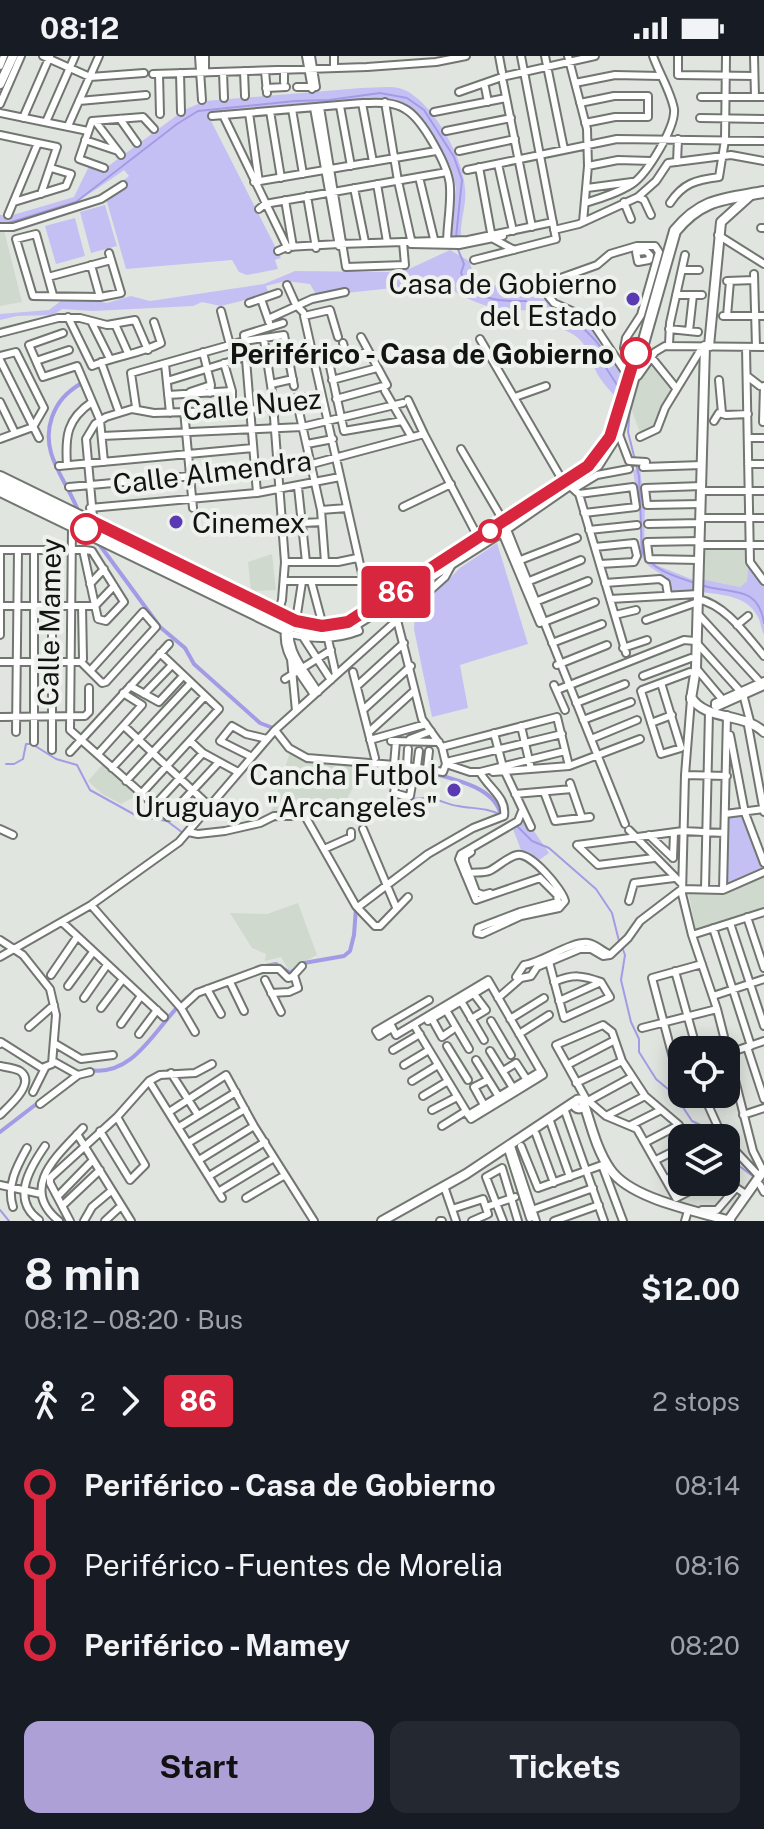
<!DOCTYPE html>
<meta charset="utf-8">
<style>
:root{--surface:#171b24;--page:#242831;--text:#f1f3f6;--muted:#9ea1a6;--accent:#ada0d7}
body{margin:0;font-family:"Public Sans",sans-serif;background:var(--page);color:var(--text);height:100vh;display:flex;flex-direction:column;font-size:30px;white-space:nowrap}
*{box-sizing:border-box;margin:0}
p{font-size:26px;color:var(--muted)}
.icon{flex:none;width:44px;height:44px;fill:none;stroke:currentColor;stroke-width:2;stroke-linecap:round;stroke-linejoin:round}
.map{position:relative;height:1165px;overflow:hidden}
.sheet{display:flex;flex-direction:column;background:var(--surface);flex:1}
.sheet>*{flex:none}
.badge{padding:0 16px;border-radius:6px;font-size:28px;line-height:52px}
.controls{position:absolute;left:668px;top:980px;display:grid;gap:16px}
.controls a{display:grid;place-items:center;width:72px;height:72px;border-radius:16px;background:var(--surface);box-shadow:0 4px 20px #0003;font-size:40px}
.map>.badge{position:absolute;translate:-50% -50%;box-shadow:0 0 0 4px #fff}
.legs{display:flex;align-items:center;gap:12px;height:88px;padding:0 24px;font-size:26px}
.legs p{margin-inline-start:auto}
.overview{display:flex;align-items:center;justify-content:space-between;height:136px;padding:0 24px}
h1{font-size:44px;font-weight:700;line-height:60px}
.primary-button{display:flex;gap:16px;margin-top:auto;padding:16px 24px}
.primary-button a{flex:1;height:92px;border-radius:16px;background:var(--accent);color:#111;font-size:32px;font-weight:700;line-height:92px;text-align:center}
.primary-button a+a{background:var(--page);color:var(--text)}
ul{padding:0 24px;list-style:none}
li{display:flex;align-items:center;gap:28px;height:80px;font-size:30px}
li i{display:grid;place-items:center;width:12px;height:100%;margin:0 10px;background:currentColor}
li i::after{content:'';width:20px;height:20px;margin:-10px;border:6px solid;border-radius:50%;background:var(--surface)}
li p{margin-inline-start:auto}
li:first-child i{background:linear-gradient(#0000 50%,currentColor 0)}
li:last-child i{background:linear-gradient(currentColor 50%,#0000 0)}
.status{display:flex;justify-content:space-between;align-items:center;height:56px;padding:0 40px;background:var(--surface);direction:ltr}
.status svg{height:22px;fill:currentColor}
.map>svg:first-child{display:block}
</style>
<div class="status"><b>08:12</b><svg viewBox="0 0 49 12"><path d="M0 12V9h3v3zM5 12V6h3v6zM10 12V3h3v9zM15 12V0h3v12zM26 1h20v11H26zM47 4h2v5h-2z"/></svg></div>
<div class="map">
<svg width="764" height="1165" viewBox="0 0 764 1165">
<rect width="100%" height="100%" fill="#e0e5df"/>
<!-- built -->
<path fill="#d0d9cd" d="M0,170H3L22,246L0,250Z
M651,303L675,332L657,372L641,379L629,347L631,331Z
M702,490H748L747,525L740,531L701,523Z
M272,498L276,534L251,535L248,506Z
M290,696L306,705L364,711L340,756L270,760Z
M103,708L138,739L121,748L101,737L88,725Z
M764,820V853L696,874L688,835L723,836Z
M298,847L317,899L289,914L281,901L265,905L266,898L252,892L230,857L267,858Z"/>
<!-- green -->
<path fill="#c5c0f4" d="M361,32C373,32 388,30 399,32C430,40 464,102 465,132C467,148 460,165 461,181H450L456,132L451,112L426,70L412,55L404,47L390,45L208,59L281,202L275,204L278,213L247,219L239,216L232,204L126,213L105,139L129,120L124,114C90,138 44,171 0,168V159H13L74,141L89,110L103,114L184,54L205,45Z
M105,149L117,190L91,197L80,156Z
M75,162L85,200L56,208L45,170Z
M450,194L469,205L476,224L546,244L556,253L583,260C595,278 607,303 623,318L618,344C612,336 603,328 598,319C591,307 591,296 581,285C565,268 545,274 528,254C494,256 469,246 441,227L317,240L310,228L286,225L266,230L269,238L221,250L202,246L193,250L93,255L62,253L53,259L17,260L0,264V258L49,254L67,240L107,247L131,240L150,245L264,228L295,215L389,216L409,213Z
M640,413L645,450L644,495L656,509L696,525L695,534L672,535L667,521C629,503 643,491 640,458C638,444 635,429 633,414Z
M497,487L528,588L460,609L468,652L432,661L414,573L415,557L460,512Z
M748,506L764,529V579C761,573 761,567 758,561C747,539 722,539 701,536V523L740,531L747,525Z
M726,759H744L764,814L723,833Z
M527,765L549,797L538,805L521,794L513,773Z"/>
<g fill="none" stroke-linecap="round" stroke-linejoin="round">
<!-- stream -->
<path stroke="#a49be6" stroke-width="2" d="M0,167H8L76,146L177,68L198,55L295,45L329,44L380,37L407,42L424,54L454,101L462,124L456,181
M457,191L464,208L461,217C476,246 497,245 526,245L545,261L554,265L574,264C582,271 596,284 602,293L603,307L624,340
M630,352L628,376L639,420L642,496C652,514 676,521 695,527
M701,529C731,539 758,528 764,567
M6,708H14L23,703L26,688H32L56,703L77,709L90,734L137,760L167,765L183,777
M309,762C349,757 387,743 427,742C437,742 448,749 458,750C473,753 486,751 501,759
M269,765L294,763
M516,769L532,785L549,792L596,833L612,857L619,885
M231,777L252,772
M622,891L625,899L621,924L631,966L639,983V996L656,1023L675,1039L692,1065L709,1073L715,1082
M726,1100L754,1121
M0,1154L9,1165"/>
<!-- canal -->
<path stroke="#a49be6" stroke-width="4" d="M79,457C67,424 39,398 52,361C58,345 66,337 80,328
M99,488L160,571L185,592L194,608L260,667L273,672
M364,710L396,712
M428,716C452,723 492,730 500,756
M470,771L498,759
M364,842L428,795
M260,911L276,908L290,917L304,907L344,900L350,895L354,879L356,852
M90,1014C140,1022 160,958 196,935
M0,1076L39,1046"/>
<!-- minor casing -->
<g stroke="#727671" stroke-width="10">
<path id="minor" d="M43,0L90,21L144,17
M199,0L202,44
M205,0V17
M306,0L312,33
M311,0L316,31
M334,0V12
M499,0L502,16
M545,0L564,93
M568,0L587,73L588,110L583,166
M678,0V19L754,20
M754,0L755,41
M0,10L4,0
M284,14V26
M244,15L245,40
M265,15L267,37
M223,16L224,42
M180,17L181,56
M153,18L367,11L436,6L466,0
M159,18L160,58
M503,26L532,171
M575,27L615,19L660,20
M297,31H312
M485,31L488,46
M266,32L286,31
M459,36L502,21L595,0
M701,41H764
M79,45L146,39
M385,46L398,125L412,188
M362,47L373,106
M580,47L614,40H648V61H615L585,67
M0,48L21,0
M340,50L351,110
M320,51L346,211L405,209L403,186
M314,52L339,190
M292,53L303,118
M270,55L281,122
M434,56L506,42
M0,57L88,75
M249,57L259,126
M223,59L288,193
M212,60L362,47C377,47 392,45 405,53C422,62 450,112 450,132C451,151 447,169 447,188
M23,62L50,0
M700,62L764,63
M120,63L137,87
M95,65L121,99
M46,66L75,0
M68,70L99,0
M446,75L511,62
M0,79L57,91L41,138
M85,84L118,95
M459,95L515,83
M677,106L678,83
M498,108L513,175
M588,110L618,104L651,105
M479,111L492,182L514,194
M104,112L79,103L92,65L143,61L154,73
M467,114L617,83L764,85
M419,121L434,183
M254,126L436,95
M377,128L387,186
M354,132L365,186
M587,132L632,126
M307,140L316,192
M638,141L644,144L651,159
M285,144L293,191
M14,146L66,130L71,118L51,112
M624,146L631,163
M585,147C601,142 618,137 632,128C647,118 676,71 674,53C671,36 659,17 653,0
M670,147C683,127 696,124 719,121L725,84L726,0
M259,153L265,148L447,116
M8,159L38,87
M0,171H13L101,143L123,129
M761,172H764
M554,174L579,168L638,141L656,125L668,107L731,99L764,105
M718,179L764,208
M411,188L459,189L503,180
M278,195L287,191L339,188L468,184L553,166
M646,195L650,199L649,204L638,206L636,196Z
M474,204L556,183L521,0
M91,209L100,241
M682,214H699
M754,218L756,291
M48,221L111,204
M727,225L754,224
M287,229L296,249L303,256
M53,239L36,178L16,183L33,240L100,241L121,237L109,197
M676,239H702
M261,243L269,266
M249,247L278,237
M221,255L230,289
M723,260H764
M727,260L730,225
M68,261L92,310C115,300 140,298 161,287L154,266
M268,263L312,243L345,236
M91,265L110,303
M115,268L128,297
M669,273L698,276
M689,275L693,239
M0,277L58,262H80L107,269L135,264L148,294
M63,277L29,289L43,321L77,310L100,364L104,406
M338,281L330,254L304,260L370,553
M480,283L564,427
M264,284L272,336
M343,287L347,301
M669,289L670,267L685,199
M746,291L750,506L764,525
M624,292L626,282L641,259L659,196L655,190H637L610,198L597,209L555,224L546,231L545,236L554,247L590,263L628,320
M203,296L211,329L210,337
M368,296L329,306L344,375L402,365
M0,300L16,296L44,352L33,371L0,383
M651,301L676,332
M0,304L39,382
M36,305L69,294
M101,306L119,356
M224,307L232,335V354
M165,308L170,357
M638,320L655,296L665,290L764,291
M747,320L760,330
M332,324L377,312
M719,324L722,357
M167,325L245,301
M271,328L293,323
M385,335L411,380
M190,336L211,329
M168,339L232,335
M515,341L546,330
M296,342L321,454L325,506
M336,343L387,329L361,281
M408,344L424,378
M0,346L15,377
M273,348L285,506L282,544L278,557
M136,351L131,317L244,285L284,279L294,330
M184,354L193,452
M714,365L719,357L726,359L748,358
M763,366L764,330
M618,376L629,405L646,406
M102,380L302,371L403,347
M640,381L657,373L665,352L703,290
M749,382H764
M307,388L333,383
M461,393L504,466L625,768
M748,408H764
M67,409C65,380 67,363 92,346
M59,410L253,392
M278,411L312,408L424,378L479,483
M643,411L702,409
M570,430L579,438L626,597
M69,431L255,414
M298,431L306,506
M574,433L597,419L629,413
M702,435H764
M0,437L291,578C315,584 336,584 359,575L356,568
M257,437L244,279L283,267
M579,438L633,431L636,451L584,457
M701,448L647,449L645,432L702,430
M403,451L451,428
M90,452L257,437L340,421
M321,454L347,452
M76,462L72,471L70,674L168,761L219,706
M701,462H764
M91,466L93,461L86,383L95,368L106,361L132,353L154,357L251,354L304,341
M283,468L322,466
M648,468L701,467
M501,474L540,567
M589,474L637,469
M700,489H764
M595,491L634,487L637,500L634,506L600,508
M0,494H85L92,495L124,546L106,565L98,563L83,494
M52,494V694
M699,504L649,503L647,486L700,485
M518,505L577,482
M285,506H338L357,502
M284,525H363
M311,525L323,570
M527,526L581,504
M605,527L660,523L666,527L668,539
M90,528L104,513
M610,543L698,538
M698,543C726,549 746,579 764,600
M535,546L588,525
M0,550H95L114,530
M82,550L83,603
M697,557L760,626
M615,559L636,554
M288,562C276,593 298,613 314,639
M292,564C282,591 304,613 318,636
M397,564L422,663L442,691L446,708
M646,564L698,546
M544,566L595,546
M737,569L748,560
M295,571L302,526
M0,579V494
M303,581L331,624
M328,583L336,619
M552,587L602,568
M623,592L647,584
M291,603L296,655
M0,606H81L83,603
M81,606L102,627L106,626
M557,609L607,589
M696,612L722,643
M90,615L143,556L156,571L106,626
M353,616L375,702
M643,620L691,602
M285,623L331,594
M661,627L681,692L661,698L641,635L642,634L690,616
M554,629L565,654
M130,630L159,646L183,620
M357,630L404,587
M557,634L684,584L695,585L740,635
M144,638L172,609
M743,638L750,665
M691,643L685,719L682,838L692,879L717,953L753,1095L764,1117
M576,647L625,628
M715,650V647L764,625
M715,650L717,651L764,630
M363,654L411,610
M0,661L85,660L89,656V632
M583,664L631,646
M747,664L764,756
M651,667L672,659
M124,670L205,746L211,748
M521,670L531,713
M275,674L289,692L307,702L407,710L443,716L446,708
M16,676L18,494
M369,676L414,635
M494,677L503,711
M730,679L745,757L764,807
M410,683L431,675
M591,683L637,664
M370,684L426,668
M190,685L203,697L238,716
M391,685L439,686
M34,686V494
M442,691L557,661L569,710
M70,696L169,588
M98,698L142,649L123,637
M252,701L220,685L232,670L246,678L267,683
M446,706L562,678
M446,708L470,716H482
M394,709L396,685
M399,709L394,737L408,741L410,740L415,711
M407,710L408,693
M417,711L419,695
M112,712L191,627
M427,713L429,695
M493,716L569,710L640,683
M505,716L531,771
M685,719L727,720
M126,725L205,640
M570,727L582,762
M544,736L555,765L590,761
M141,738L219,653L160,597
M515,738L572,733
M154,750L203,697
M522,755L518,765L461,798L459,803L476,844L540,822
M725,758L764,753
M0,773L13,779
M363,773L396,851
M629,774L682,828
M188,776L198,778L225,775L260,767L274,760H305L356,850L375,870H380L408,841
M649,779L673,802
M577,789L683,775L724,777
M577,789L598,809L654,802
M324,793L351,781V776
M471,796L465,800V806L476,836L483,839L490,837
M673,802L674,777
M465,818C473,815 481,818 489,815C498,811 507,801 517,799C531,796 562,833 565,845L559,852L521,860L482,878L477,877
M705,833L709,656
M723,834L727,659
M629,845L634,827L674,822
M91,849L181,952L195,976
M358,851L428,798L473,772L504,760C507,741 488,732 480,716L565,695
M747,861L764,912
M62,866L164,961
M730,867L764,970
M713,872L751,990
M477,877L478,872L520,856L558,846L557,839L540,822
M692,879L764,856
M0,884L23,899L50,933L56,959L52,1008L42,1012L1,986L0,988
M0,901L91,849L179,786L275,674L445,521L451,510
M548,902L564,962L610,941L601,926C582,919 573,918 554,926
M675,915L697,994
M51,919L77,881
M516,921L524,909C543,906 571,885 588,887C595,888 601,894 607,897
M265,924L281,956
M230,926L244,955
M68,930L93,896
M207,933L221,958
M271,937L289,936L298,932L294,919
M713,940L764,923
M84,942L107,909
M498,942L521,922L531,920L537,911L580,893H591L603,900L610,899L628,882L640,865L682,833L723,834L764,816
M461,945L484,984
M559,945L601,926
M101,952L123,923
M181,952L197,937L262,913H279L288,922L292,921L302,910
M446,954L469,993
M432,963L442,981L452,974
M471,963L486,954L474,938
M510,963L544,942
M428,965L490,928
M491,965L511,999
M390,967L396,979L488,924L543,1019L471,1063L414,969
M121,968L141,940
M29,971L54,949
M392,972L379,980L376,975L429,944
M642,972L717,953
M139,978L157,954
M519,978L549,959
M54,987L81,1003L113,999
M447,990L468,1024
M747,991L764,1043
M393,994L420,978
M490,995L513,1032
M726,998L764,985
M476,1004L499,1041
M53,1005L78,1019
M404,1009L429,994
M567,1009L613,985
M0,1010C5,1011 15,1012 20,1015C37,1027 8,1051 0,1059
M682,1011L676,1013L652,922L702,908
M503,1015L516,1007L527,1024
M171,1017L198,1059
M149,1025L222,1142
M412,1025L438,1009
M576,1027L622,1005
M33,1036L45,1012
M706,1038L709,1051L723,1082
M423,1040L448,1025
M588,1045L632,1021
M40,1048L78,1019L90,1016
M484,1049L474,1031L488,1024
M432,1054L457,1041
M565,1055L604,1165
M169,1056L226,1019L254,1070L314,1165
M468,1059L541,1015
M743,1059L764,1052
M606,1060L645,1040
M550,1065L570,1121
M631,1069L661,1054
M442,1070L466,1055
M179,1071L236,1036
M100,1075L130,1124L145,1109L117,1061
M77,1078L131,1165
M536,1078L554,1127
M686,1082L679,1069L645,1040L622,1005L612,976L603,969L556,989L586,1043L606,1060L637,1073L676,1142L707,1126
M726,1085L759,1120
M646,1086L679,1069
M188,1087L245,1053
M511,1090L536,1165
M521,1090L538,1132L602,1109L623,1165
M508,1093L530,1162
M199,1104L254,1070
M656,1104L682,1091
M209,1120L265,1086
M50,1122L117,1061L149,1025L160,1019L195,1017L212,1008
M50,1122V1127L70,1165
M667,1123L682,1115
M726,1125L747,1139
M0,1129L41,1138
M760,1129L764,1136
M445,1133L456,1165
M218,1136L274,1102
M58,1140L93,1104
M246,1142L285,1119
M62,1150L100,1114
M489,1150L515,1141
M13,1151C6,1130 17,1110 27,1092
M452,1153L483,1143L488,1158L472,1165
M532,1154L593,1132
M702,1154H717L736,1132
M39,1164C11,1144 29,1113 45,1090
M59,1165C18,1132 58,1099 83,1072
M84,1165L92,1151L111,1135
M105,1165L121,1150
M440,1165H442
M503,1165L486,1121L502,1112L518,1165
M554,1165L599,1149
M685,1165L687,1158"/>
</g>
<!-- major casing -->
<g stroke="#727671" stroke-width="12">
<path id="major" d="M0,28L13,0
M709,290L721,166L752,138
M691,641C705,665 743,656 764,676
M691,643L696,612L705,290
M574.5 1048a4.5 4.5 0 1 1 9 0a4.5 4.5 0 1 1-9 0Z
M584,1048C591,1069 597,1095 610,1113C630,1143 697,1155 730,1165
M382,1165L466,1118L574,1046
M728,1165L764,1114"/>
</g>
<!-- highway casing -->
<g stroke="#727671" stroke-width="14">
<path id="highway" d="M0,421L239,538
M0,429L290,569C312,577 333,577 355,568L506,472L597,409L618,376L675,175C702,142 725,143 764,136"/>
</g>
<!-- minor -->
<use href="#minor" stroke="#fff" stroke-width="6"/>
<!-- major -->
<use href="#major" stroke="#fff" stroke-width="8"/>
<!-- highway -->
<use href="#highway" stroke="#fff" stroke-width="10"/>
</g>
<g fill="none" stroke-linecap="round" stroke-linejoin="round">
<!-- line-1 casing -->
<g stroke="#fff" stroke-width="18">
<path id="line-1" d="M86,473L83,471L87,463L296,565L322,570L348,566L588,410L610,381L636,297"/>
</g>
<!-- line-1 -->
<use href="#line-1" stroke="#d7263d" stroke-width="12"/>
</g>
<!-- markers -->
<g fill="#5a3ab2" stroke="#edf2ec" stroke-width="3">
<circle cx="633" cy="243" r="8"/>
<circle cx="176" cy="466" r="8"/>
<circle cx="454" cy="734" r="8"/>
</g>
<g fill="#fff" stroke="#d7263d" stroke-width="4">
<circle cx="636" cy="297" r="14"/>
<circle cx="86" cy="473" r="14"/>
<circle cx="490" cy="475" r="10"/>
</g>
<g text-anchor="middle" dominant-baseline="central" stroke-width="8" stroke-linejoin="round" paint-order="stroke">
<!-- poi labels -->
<g font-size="28" fill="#131412" stroke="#edf2ec" text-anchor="end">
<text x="617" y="227">Casa de Gobierno<tspan x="617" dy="32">del Estado</tspan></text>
<text x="192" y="466" text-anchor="start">Cinemex</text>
<text x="438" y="718">Cancha Futbol<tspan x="438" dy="32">Uruguayo "Arcangeles"</tspan></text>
</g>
<!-- stop labels -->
<g font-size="28" font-weight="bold" fill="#131412" stroke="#edf2ec" text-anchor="end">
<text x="614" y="297">Periférico - Casa de Gobierno</text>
</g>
<!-- street labels -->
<g font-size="28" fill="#131412" stroke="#edf2ec">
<text transform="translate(252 348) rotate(-5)">Calle Nuez</text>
<text transform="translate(212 416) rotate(-7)">Calle Almendra</text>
<text transform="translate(49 566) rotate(-89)">Calle Mamey</text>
</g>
</g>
</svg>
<div class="controls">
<a><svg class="icon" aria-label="locate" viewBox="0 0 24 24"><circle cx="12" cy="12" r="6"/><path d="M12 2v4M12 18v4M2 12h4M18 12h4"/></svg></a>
<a><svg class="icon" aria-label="layers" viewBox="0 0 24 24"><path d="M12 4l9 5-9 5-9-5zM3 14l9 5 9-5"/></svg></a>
</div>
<b class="badge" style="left:396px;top:536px;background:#d7263d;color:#fff">86</b>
</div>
<section class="sheet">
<div class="overview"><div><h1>8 min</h1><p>08:12 – 08:20 · Bus</p></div><b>$12.00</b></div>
<div class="legs"><svg class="icon" aria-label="walk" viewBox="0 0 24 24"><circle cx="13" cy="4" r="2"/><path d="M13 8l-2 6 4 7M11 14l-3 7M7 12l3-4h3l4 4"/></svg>2<svg class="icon" aria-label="forward" viewBox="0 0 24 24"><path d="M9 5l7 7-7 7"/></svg><b class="badge" style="background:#d7263d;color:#fff">86</b><p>2 stops</p></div>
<ul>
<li><i style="color:#d7263d"></i><b>Periférico - Casa de Gobierno</b><p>08:14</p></li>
<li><i style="color:#d7263d"></i><span>Periférico - Fuentes de Morelia</span><p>08:16</p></li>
<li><i style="color:#d7263d"></i><b>Periférico - Mamey</b><p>08:20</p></li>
</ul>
<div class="primary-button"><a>Start</a><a>Tickets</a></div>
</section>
